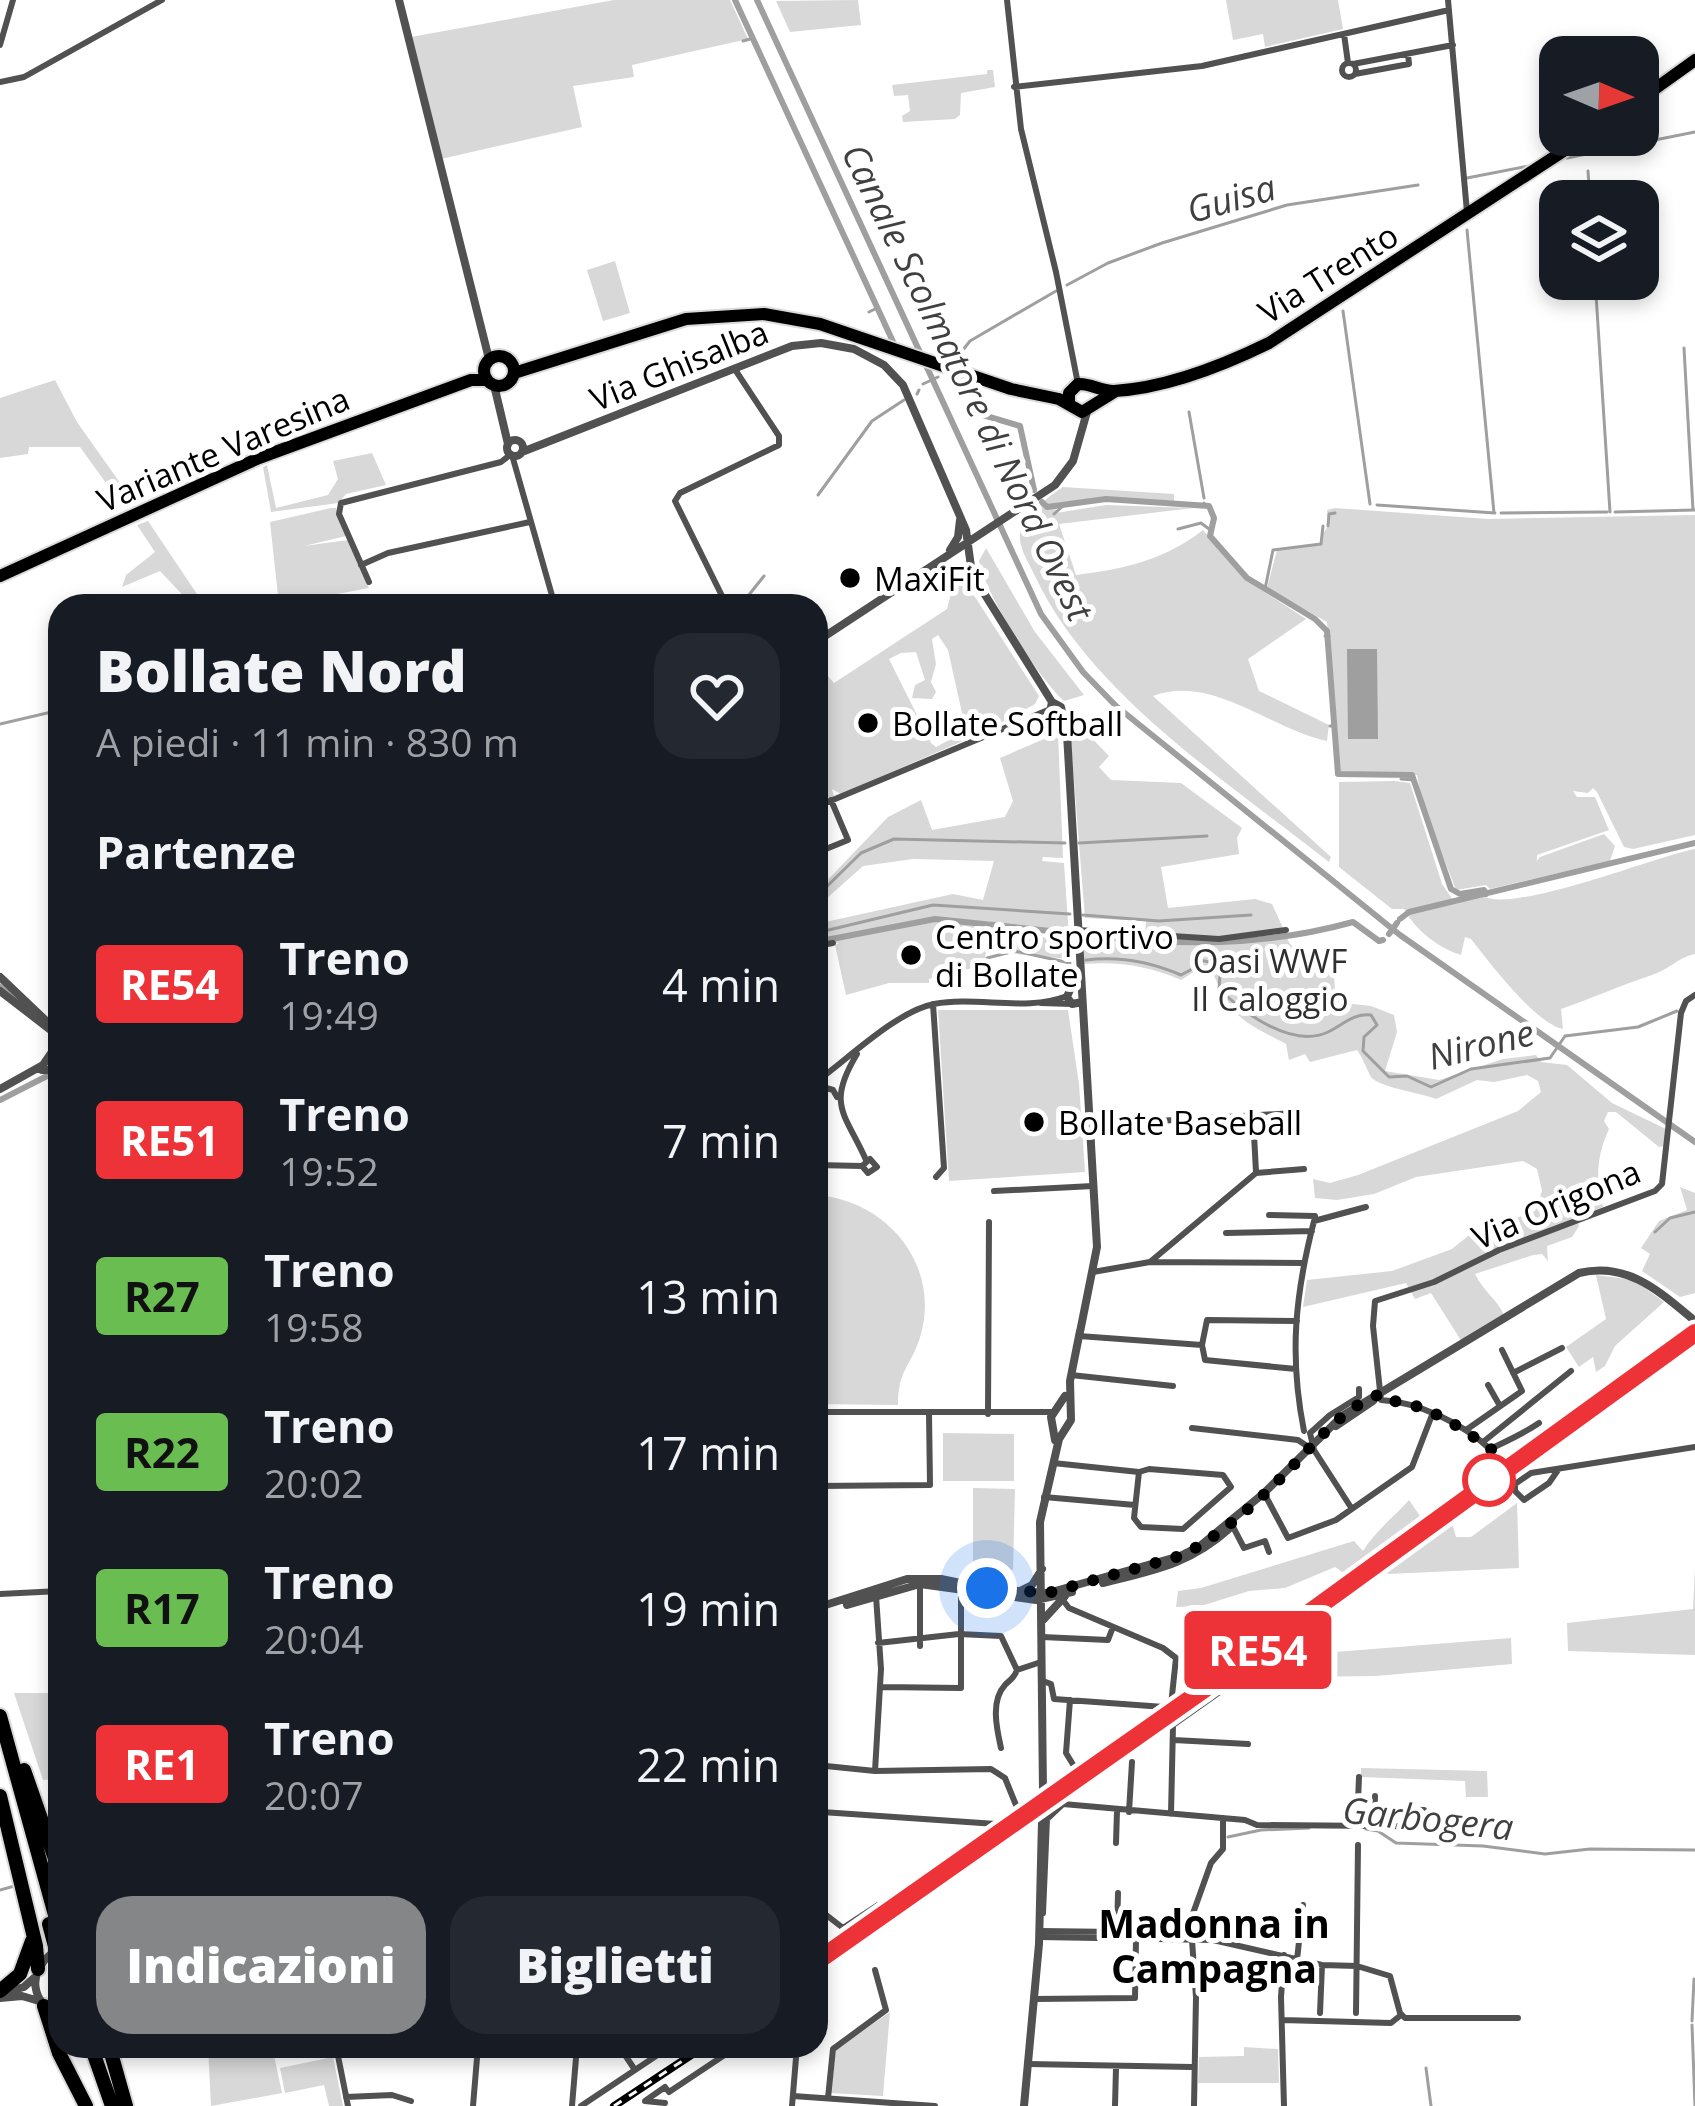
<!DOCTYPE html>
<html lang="it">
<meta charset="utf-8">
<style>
:root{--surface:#171b24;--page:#242831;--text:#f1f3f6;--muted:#9ea1a6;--accent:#858687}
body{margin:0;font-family:"Open Sans",sans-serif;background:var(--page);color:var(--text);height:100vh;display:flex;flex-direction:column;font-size:45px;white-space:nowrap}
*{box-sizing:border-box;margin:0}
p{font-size:39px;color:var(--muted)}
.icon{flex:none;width:66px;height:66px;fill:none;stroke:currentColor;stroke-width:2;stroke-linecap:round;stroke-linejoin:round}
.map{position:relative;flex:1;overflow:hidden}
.details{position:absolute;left:48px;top:594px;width:780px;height:1464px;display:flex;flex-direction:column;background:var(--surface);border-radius:36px;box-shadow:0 6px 18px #0003}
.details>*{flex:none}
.badge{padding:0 24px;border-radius:9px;font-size:42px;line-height:78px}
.needle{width:78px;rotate:92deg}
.tools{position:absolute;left:1539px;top:36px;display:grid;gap:24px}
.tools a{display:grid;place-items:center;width:120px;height:120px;border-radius:24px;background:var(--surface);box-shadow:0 6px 18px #0003;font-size:60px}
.you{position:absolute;width:60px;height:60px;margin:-30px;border:9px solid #fff;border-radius:50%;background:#1a73e8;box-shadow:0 0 0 18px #1a73e833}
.map>.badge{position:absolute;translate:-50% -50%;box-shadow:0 0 0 6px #fff}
h2{padding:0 48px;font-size:45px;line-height:108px}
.round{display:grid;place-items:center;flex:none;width:126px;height:126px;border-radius:36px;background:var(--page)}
.overview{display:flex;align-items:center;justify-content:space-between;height:204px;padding:0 48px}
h1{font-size:57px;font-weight:800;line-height:90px}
.cta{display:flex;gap:24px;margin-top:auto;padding:24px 48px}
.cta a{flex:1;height:138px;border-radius:36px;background:var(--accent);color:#fff;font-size:48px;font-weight:800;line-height:138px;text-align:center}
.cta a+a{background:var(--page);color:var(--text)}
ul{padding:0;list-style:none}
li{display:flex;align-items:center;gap:36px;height:156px;padding:0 48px}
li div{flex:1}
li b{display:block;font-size:45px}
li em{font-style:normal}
li .badge{min-width:132px;font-weight:700;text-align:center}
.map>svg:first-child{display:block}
</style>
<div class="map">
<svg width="1695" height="2106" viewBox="0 0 1695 2106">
<rect width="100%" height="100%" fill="#fff"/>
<!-- green -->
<path fill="#d8d8d8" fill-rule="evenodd" d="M614,0H730L748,39L632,65L634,77L573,86L582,127L441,159L411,37Z
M858,0L861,25L790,32L776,1Z
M1226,0H1338L1343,29L1265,47L1263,34L1233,40Z
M987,70H993L995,87L961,93L960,115L955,119L903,122L902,116L910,111L908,95L894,96L892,85L987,74Z
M615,261L630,313L603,321L587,270Z
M55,380L77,422L135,504L124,508L80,447H29L28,454L0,458V398Z
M372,453L386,485L346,494L338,503L271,512L263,467L267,465L276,508L328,495L338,479L333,461Z
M1063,487L1174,494V501L1106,497L1055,503L1056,513L1106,505L1193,508L1059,524L1076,575C1124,569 1165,560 1203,530L1246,580L1306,619L1248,659L1259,691L1329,725L1327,741C1270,729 1212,674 1153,696L1331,857L1329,862C1228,782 1090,694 1035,576C1029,563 1018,547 1020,533C1024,514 1048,497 1063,487Z
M331,508H336L346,536L304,546L348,540L369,588L279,605L270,522Z
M1335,508L1488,519L1695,515V835L1633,849L1624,847L1597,792L1593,788L1588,793L1573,791L1577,797H1595L1609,830L1537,855V861L1540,857L1604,834L1615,846L1610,861L1490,889L1486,885L1456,890L1422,801L1417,775L1340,774L1327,622L1267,588L1277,550L1322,545L1323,533L1328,527L1327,510Z
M148,521L205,606H193L160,571L122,587L126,575L155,552L137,525Z
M986,548L1035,632L1084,695L1064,701C1036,675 988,599 979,561Z
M953,586H965L975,597L1039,696L1035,704L986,731L841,794L832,789L834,797L816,804V677L827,675L834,683L947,609ZM938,635L948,650L966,731L936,747L931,743L889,659L901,653L916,652L925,680L915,685L912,698L932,699L936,692L931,682L936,664L932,639Z
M1080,726L1109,756L1099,767L1111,780L1181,783L1242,828L1237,838L1239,854L1161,867L1168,908L1255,899L1272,904L1283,928L1222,937L1145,935L1146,921L1085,918L1070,731Z
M1058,733L1063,858L1043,857L1042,861L1064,863L1069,937L983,925L981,928L987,933V942L990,930L1069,941V959L986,951L984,965L929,979V983H889L846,995L835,945L839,943H816V924L953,894L983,900L994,861L913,859L863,866L816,908V892L888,817L921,800L932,830L1005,817L1013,801L1000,758Z
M1395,781L1410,783L1442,884L1455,903L1482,896C1515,914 1656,856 1695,849V954C1677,958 1668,970 1652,975C1621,985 1593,998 1561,1009L1563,1029C1536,1024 1489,962 1471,939L1465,937L1461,955C1439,948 1416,931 1404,909H1392L1339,867V782Z
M1083,933C1129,937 1174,943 1220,941C1242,941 1268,933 1287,938L1290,944L1334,976L1335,991L1344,1003L1371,1006L1394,1015L1397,1032L1385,1071L1439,1080L1503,1059L1536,1055L1541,1062L1567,1065L1612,1103L1666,1129L1665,1146L1659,1147L1616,1112H1608L1604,1121L1609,1129C1597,1155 1595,1178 1603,1207L1576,1218L1579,1226L1572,1237L1547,1246L1548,1261L1542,1254L1533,1255L1475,1274C1483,1291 1497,1299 1504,1315L1462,1342L1431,1293L1415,1299L1406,1283L1303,1307L1307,1280L1392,1271L1452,1249L1468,1236L1535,1211L1542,1191L1537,1169L1523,1161L1416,1177L1374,1194L1337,1200L1315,1198L1313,1179L1330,1183L1358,1175L1518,1111L1541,1092L1538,1081L1527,1075L1494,1082L1477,1080L1436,1099C1421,1093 1378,1087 1371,1077C1366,1068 1363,1058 1357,1050L1310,1062L1305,1054L1289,1060L1286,1044C1239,1019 1236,1021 1212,972L1200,968L1181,980C1150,966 1118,961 1084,964Z
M938,1010H1068L1079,1084L1085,1172L949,1181Z
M1680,1187L1695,1193V1293L1680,1297L1642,1271L1650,1254L1641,1248L1659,1221L1687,1210Z
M816,1195C886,1200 940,1263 921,1334C912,1366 898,1368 898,1405L816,1404Z
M1596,1275L1634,1280L1664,1302L1615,1346L1605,1366L1596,1372L1593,1357L1579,1367L1566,1347L1606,1319Z
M943,1433L1014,1434V1481H943Z
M973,1488L1015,1489L1013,1570L973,1565Z
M1409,1500L1420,1516L1345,1574L1335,1567L1285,1588L1249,1591L1201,1606L1176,1607L1178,1591L1201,1588L1354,1541L1363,1551C1376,1530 1395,1516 1409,1500Z
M1517,1503L1519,1568L1388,1574L1385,1570L1452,1523L1456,1537H1471Z
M1695,1568V1655L1568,1651L1567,1623L1693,1609Z
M1511,1638L1512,1664L1376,1676L1296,1677V1673L1264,1672L1257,1663L1271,1653L1310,1654Z
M14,1693H60V1779L43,1780Z
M1361,1768L1487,1771L1488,1797H1466L1465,1781L1361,1777Z
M890,2012L883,2096L831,2093L836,2049Z
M208,2046H272L282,2093L211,2106Z
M1244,2047L1278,2049L1279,2083H1198L1199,2057L1244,2056Z
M333,2057L343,2106H329L324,2085L285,2093L280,2068Z"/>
<!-- water -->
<path fill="#9f9f9f" d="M1347,649H1377L1378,739H1348Z"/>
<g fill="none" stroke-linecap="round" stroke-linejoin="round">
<!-- stream -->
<path stroke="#9f9f9f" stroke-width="3" d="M743,41L750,39
M1620,147L1695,132
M1567,158L1611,149
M1588,171L1590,201
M1467,178L1529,166
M1467,230L1494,513
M1595,279L1610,512
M1067,285L1108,263L1162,243L1287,205L1418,185
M1343,311L1370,504
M869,312L877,308
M1684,348L1693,510
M951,365L970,341L1056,291
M923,384L938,377
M917,394L919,390
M1189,412L1204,498
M818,495L872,421L904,400
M1204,505V503
M1377,505L1495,513
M1615,512L1695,510
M1501,513L1607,512
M1054,514L1064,505
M1328,526L1329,514L1335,513
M1178,529L1201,523L1209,529
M1265,589L1273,550L1321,544L1323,526
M740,606L764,576
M1325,636H1329
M0,724L60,710
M1330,726H1333
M1401,779L1414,780
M1079,843L1207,836
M816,897L861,853L894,839L1065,843
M1083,915L1159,921L1251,915
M816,933L933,905L1070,914
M987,958L1015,951L1070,963
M1086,960C1118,956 1151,962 1181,975L1194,968L1199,960L1215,963L1220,974L1219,989C1244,1013 1292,1049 1328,1032C1344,1024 1354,1013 1371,1015L1377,1025L1364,1037L1363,1051L1389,1077L1407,1076L1431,1087L1471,1069L1550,1058L1565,1036L1638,1027L1677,1011
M0,985L22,1003
M1655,1232L1670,1218L1695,1212
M1366,1829L1378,1831L1396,1843L1483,1846L1545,1854L1590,1849L1695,1850
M1228,1837L1261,1830L1309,1828
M0,1890L18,1885
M1692,2021L1694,1979
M1692,2025L1695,2106
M1426,2068L1431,2106"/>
<!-- canal -->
<path stroke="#9f9f9f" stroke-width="6" d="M735,0L895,346
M757,0L1041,614L1083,672L1116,706L1400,935L1695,1142
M976,413L1020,426L1034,490
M1042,502L1047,507L1106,499L1209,506L1214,518L1210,536L1247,578L1315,619L1327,631L1338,774L1412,775L1451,889L1460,894L1484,890L1486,894
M1400,919L1409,912L1695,843
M1389,934L1397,923
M1085,935C1177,946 1263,947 1353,922L1379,941L1383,940
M816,942L935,919L1070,933
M0,1100L47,1076"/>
<!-- tertiary-tunnel -->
<path stroke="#d9d9d9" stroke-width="8" stroke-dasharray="8 4" stroke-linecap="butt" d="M1042,1821L1043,1793"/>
<!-- primary casing -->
<g stroke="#dbdbdb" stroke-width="16">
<path id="primary" d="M1638,101L1695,60
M484 371a15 15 0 1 1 30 0a15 15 0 1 1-30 0Z
M514,373L686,319L764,314L820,324L1011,389L1059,399L1082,412L1116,391
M1069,404V393L1078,384C1091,383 1099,391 1114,391C1166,388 1222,366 1269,343L1588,135
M0,576L259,458L471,380H487"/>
</g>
<!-- motorway casing -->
<g stroke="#dbdbdb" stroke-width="18">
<path id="motorway" d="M0,1716L60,1933
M24,1770L60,1873
M0,1796L36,1946L38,1969
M49,1924L60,1965
M0,1991L20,1974L32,1941
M44,2006L59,2053L86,2106
M91,2046L112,2106
M109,2046L126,2106"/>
</g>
<!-- minor -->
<path stroke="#515151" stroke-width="6" d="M1007,0L1021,129L1056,272L1078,384
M1448,0L1467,212
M1344,34L1348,63
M0,45L13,0
M1342 70a7 7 0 1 1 14 0a7 7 0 1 1-14 0Z
M1353,64L1453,45
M1355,74L1409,64L1408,54
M0,82L24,77L162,0
M1014,87L1202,66L1449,10
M512,455L555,606
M361,565L388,553L530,522
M369,582L339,514L341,503L501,462L511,454
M727,606L675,501L680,493L779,445V436L734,368
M816,807L1048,710
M816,853L848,840L831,800
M1078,930L1219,939L1286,930
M816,946L833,943
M1041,1003L1072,1004
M933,1004L944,1168L936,1177
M857,1054C826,1105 845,1113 866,1160
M816,1082C848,1059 897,1011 934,1004C977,996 1026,1012 1067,996
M816,1085L833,1090L837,1097
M1253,1116L1256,1172
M1090,1125L1295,1113
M816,1165L862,1166L870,1159L877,1167L868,1173L862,1166
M1256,1173L1304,1169
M994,1191L1093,1186
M1269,1215L1315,1216
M1226,1233L1312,1231
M1150,1262L1256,1173
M1093,1272L1150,1262L1304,1263
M1079,1336L1202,1345L1205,1360L1296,1369
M1202,1345L1207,1320L1297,1321
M1513,1373L1562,1348
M1071,1375L1173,1386
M1488,1385L1500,1406
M816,1412H1053
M988,1414L989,1222
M1539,1423C1523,1434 1507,1441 1490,1449C1462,1423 1418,1402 1381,1400L1373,1326L1375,1301L1434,1282L1499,1250L1655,1191L1662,1184L1681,1013L1686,1001L1695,995
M1192,1428L1298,1440L1310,1448
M1466,1430L1522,1391L1502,1350
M1304,1431C1289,1356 1295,1295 1314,1221L1366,1207
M1483,1442L1571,1371
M1053,1463L1139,1472
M1149,1469L1223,1475L1231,1487L1183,1529L1141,1527L1134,1518L1139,1472Z
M1558,1470L1549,1483L1524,1500L1515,1491V1484L1531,1473L1695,1447
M816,1486L930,1485L929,1413
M1264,1493L1288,1538L1336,1520L1412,1467L1432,1415
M1044,1497L1135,1505
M1352,1509L1314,1450L1310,1433L1330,1415L1359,1397V1389
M1230,1521L1244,1548L1265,1541L1269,1552
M0,1594L60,1591
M1062,1599L1069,1608L1163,1648L1176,1658L1171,1705L1077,1771L1066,1753L1070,1700
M1042,1637L1108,1640L1113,1627
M878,1643L959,1634L1001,1636L1017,1670C1015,1677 1010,1680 1005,1685C990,1701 997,1730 1001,1748
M920,1646V1584
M1017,1670L1041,1662
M1043,1681L1051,1684L1054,1699L1164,1707
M881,1687L961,1688V1586
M1174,1740L1248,1744
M816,1765L875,1771L991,1769L1005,1778L1018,1810
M875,1771L881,1669L876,1596
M1374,1809L1424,1810L1423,1827
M822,1812L996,1824L1049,1790
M1129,1812L1132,1762
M1171,1814L1173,1725L1245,1674H1294
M1357,1826L1359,1777
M1374,1826L1375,1796
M1116,1843L1117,1811
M816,1853L822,1777
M816,1907L843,1928L878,1905H885L999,1824
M1043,1913L1047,1819L1063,1804L1245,1820L1257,1825L1486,1827
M1040,1931L1117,1932L1118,1893
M1039,1937L1213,1940L1322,1965L1357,1966L1390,1976L1400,2013L1405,2018H1518
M1179,1940L1191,1919L1211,1863L1223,1849V1818
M1192,1940L1196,1997L1194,2106
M1297,1960L1303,1905
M1034,1999L1135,1998L1136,1939
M1320,2013L1322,1965
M1356,2013L1358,1845
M1282,2020L1391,2023L1401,2015
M336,2046L348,2106
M506,2046L573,2051
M619,2046L635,2070
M1028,2064L1192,2067
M793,2096L935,2106
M346,2097L392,2095L411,2101
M828,2098L833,2049L886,2010L875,1970
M665,2103L645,2101L665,2087L669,2092L738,2046
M473,2106L478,2046
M572,2106L577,2046
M581,2106L671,2046
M792,2106L797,2046
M1115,2106L1116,2068
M1284,2106L1281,1997L1284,1955"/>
<!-- tertiary -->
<path stroke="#515151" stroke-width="8" d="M399,0L489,359
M494,385L508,444
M507 448a8 8 0 1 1 16 0a8 8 0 1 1-16 0Z
M522,452L792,346L821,343L854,349L884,365L903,385L966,530L972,574L1052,702L1061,707L1067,734L1097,1247L1080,1332
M950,550L958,537L960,520
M935,568L956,567L973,582
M816,642L1055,485L1073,461L1087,412
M1052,702L1050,712L1056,716L1061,713
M1076,975L1067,997L1072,1004L1082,1002
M0,977L60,1034
M0,991L52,1031L55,1046
M42,1070H60
M0,1089L43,1065L58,1043
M1070,1381L1080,1331
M1336,1426L1373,1401
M1055,1440L1051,1417L1065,1396
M1103,1583C1155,1570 1190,1564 1230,1528
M1020,1591L1032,1585L1042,1569
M847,1605L920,1584L1036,1600L1072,1592
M816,1608L907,1579H941L990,1589L1048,1593L1180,1556L1200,1546L1264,1493L1342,1416L1579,1273C1628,1261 1660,1292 1695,1321
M1043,1620L1065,1596
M1043,1792L1040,1522L1059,1439L1071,1420L1070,1381
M51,1954C27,1974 31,2003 60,2015
M6,1992L24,1987L34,1978
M0,1998L22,1996L39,2001
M1024,2106L1039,1944L1042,1821"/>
<!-- primary -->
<use href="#primary" stroke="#000" stroke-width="12"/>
<!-- motorway -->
<use href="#motorway" stroke="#000" stroke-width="14"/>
<!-- rail casing -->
<g stroke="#000" stroke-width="8">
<path id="rail" d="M816,1972L1259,1658L1695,1341
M614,2106L705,2046"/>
</g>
<!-- rail -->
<use href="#rail" stroke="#fff" stroke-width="3" stroke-dasharray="9" stroke-linecap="butt"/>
</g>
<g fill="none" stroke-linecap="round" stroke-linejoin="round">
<!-- line casing -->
<g stroke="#fff" stroke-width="27">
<path id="line" d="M816,1962L1203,1690L1695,1333"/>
</g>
<!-- line -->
<use href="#line" stroke="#ee3338" stroke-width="18"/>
<!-- walk -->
<path stroke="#000" stroke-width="12" stroke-dasharray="0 21.6" d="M987,1588L1048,1593L1180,1556C1218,1538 1255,1504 1285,1474C1314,1445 1338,1411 1378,1395L1384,1401C1421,1399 1463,1429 1492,1450L1489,1480"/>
</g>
<!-- markers -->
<g fill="#000" stroke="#fff" stroke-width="4.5">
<circle cx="850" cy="578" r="12"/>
<circle cx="868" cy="723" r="12"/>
<circle cx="911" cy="955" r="12"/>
<circle cx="1034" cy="1122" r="12"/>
</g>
<circle fill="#fff" stroke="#ee3338" stroke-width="6" cx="1489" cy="1480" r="24"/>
<g text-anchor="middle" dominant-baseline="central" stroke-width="10" stroke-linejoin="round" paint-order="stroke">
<!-- street labels -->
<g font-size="33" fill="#000" stroke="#fff">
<text transform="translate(1328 273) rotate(-32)">Via Trento</text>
<text transform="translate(679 365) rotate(-22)">Via Ghisalba</text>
<text transform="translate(223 449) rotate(-23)">Variante Varesina</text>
<text transform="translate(1556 1204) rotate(-23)">Via Origona</text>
</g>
<!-- poi labels -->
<g font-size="33" fill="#000" stroke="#fff" text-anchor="start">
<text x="874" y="578">MaxiFit</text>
<text x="892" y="723">Bollate Softball</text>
<text x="935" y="936">Centro sportivo<tspan x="935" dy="38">di Bollate</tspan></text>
<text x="1058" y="1122">Bollate Baseball</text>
</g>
<!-- park labels -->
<g font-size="33" fill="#2f2f2f" stroke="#fff">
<text x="1270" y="960">Oasi WWF<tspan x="1270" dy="38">Il Caloggio</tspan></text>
</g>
<!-- water labels -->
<g font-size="36" font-style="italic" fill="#404040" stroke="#fff">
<text transform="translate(1231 198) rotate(-16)">Guisa</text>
<text transform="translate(968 382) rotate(64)">Canale Scolmatore di Nord Ovest</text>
<text transform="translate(1481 1044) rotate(-14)">Nirone</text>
<text transform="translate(1428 1818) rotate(6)">Garbogera</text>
</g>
<!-- quarter labels -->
<g font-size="39" font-weight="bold" fill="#000" stroke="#fff">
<text x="1214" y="1922">Madonna in<tspan x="1214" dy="45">Campagna</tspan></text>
</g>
</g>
</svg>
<div class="tools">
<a><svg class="needle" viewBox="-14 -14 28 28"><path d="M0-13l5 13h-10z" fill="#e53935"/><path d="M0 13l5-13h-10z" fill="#9ea1a6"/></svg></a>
<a><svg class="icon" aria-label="layers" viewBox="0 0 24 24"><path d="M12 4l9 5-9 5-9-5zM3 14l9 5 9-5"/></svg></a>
</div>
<div class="you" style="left:987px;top:1588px"></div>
<b class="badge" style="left:1258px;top:1650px;background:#ee3338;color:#fff">RE54</b>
<section class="details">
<div class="overview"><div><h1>Bollate Nord</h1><p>A piedi · 11 min · 830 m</p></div><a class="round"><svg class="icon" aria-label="heart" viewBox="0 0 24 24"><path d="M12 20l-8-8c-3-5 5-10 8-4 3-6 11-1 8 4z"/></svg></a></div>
<h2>Partenze</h2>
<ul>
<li><span class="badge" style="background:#ee3338;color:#fff">RE54</span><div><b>Treno</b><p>19:49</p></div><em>4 min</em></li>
<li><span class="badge" style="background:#ee3338;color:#fff">RE51</span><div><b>Treno</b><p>19:52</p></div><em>7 min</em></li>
<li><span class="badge" style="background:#69bd51;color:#111">R27</span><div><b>Treno</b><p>19:58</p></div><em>13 min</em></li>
<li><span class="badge" style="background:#69bd51;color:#111">R22</span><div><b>Treno</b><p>20:02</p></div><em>17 min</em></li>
<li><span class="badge" style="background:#69bd51;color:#111">R17</span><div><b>Treno</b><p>20:04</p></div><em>19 min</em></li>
<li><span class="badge" style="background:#ee3338;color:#fff">RE1</span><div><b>Treno</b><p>20:07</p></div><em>22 min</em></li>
</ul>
<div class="cta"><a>Indicazioni</a><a>Biglietti</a></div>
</section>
</div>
